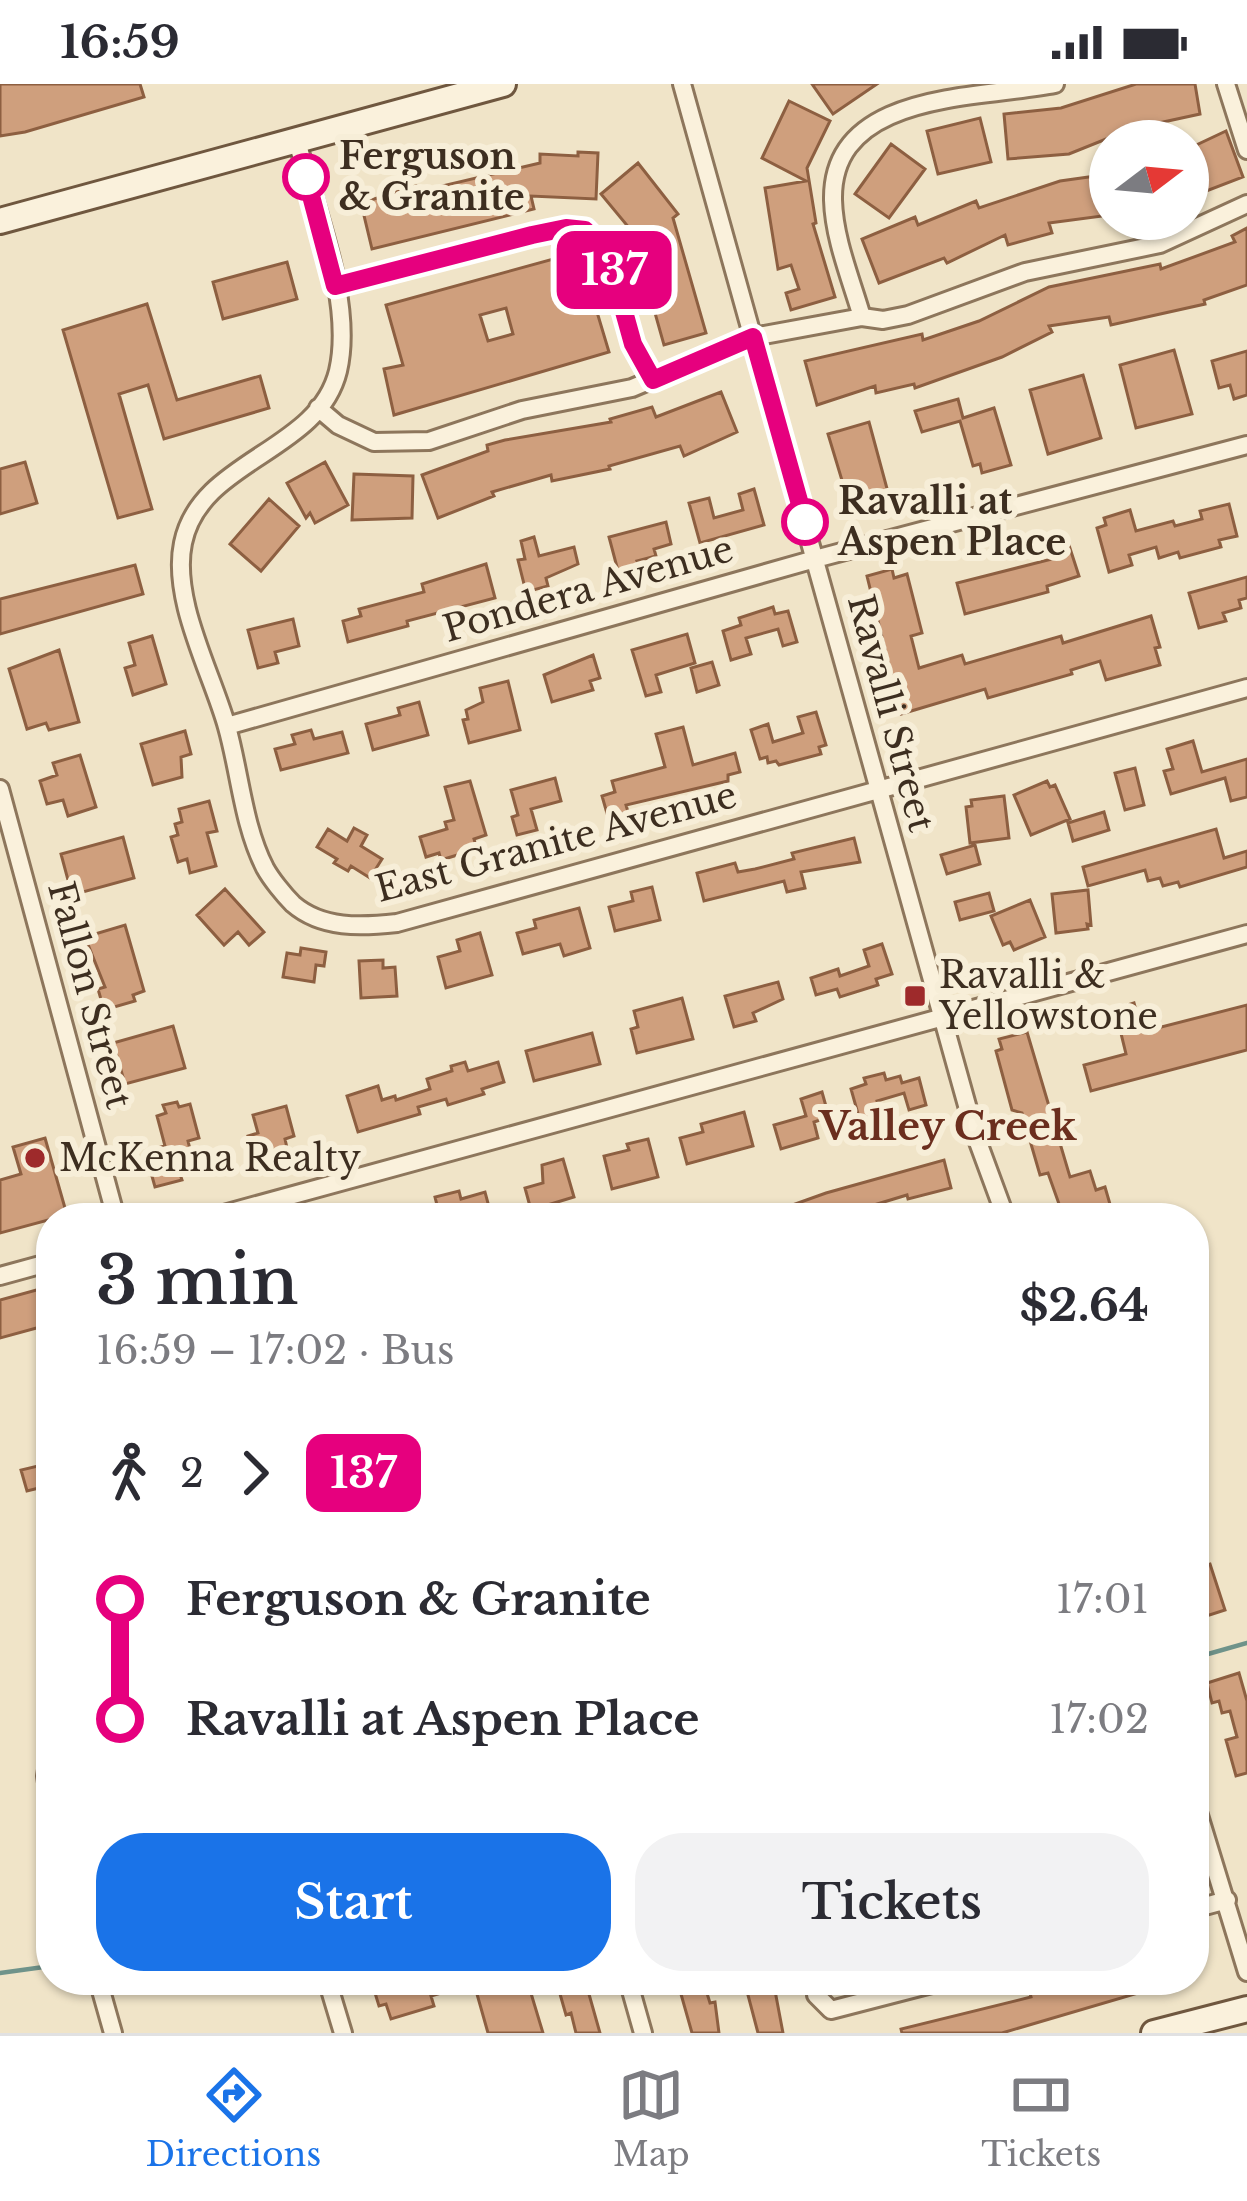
<!DOCTYPE html>
<meta charset="utf-8">
<style>
:root{--surface:#fff;--page:#f2f2f3;--text:#2b2b33;--muted:#7c7c81;--line:#e1e1e2;--accent:#1a73e8}
body{margin:0;font-family:"Libre Baskerville",serif;background:var(--page);color:var(--text);height:100vh;display:flex;flex-direction:column;font-size:45px;white-space:nowrap}
*{box-sizing:border-box;margin:0}
p{font-size:39px;color:var(--muted)}
.icon{flex:none;width:66px;height:66px;fill:none;stroke:currentColor;stroke-width:2;stroke-linecap:round;stroke-linejoin:round}
.map{position:relative;flex:1;overflow:hidden}
.sheet{position:absolute;left:36px;top:1119px;width:1173px;height:792px;display:flex;flex-direction:column;background:var(--surface);border-radius:48px;box-shadow:0 3px 9px #0004}
.sheet>*{flex:none}
.badge{padding:0 24px;border-radius:18px;font-size:42px;line-height:78px}
.needle{width:78px;rotate:74deg}
.controls{position:absolute;left:1089px;top:36px;display:grid;gap:24px}
.controls a{display:grid;place-items:center;width:120px;height:120px;border-radius:50%;background:var(--surface);box-shadow:0 3px 9px #0004;font-size:60px}
.map>.badge{position:absolute;translate:-50% -50%;box-shadow:0 0 0 6px #fff}
.legs{display:flex;align-items:center;gap:18px;height:132px;padding:0 60px;font-size:39px}
.legs p{margin-inline-start:auto}
.overview{display:flex;align-items:center;justify-content:space-between;height:204px;padding:0 60px}
h1{font-size:66px;font-weight:600;line-height:90px}
.cta{display:flex;gap:24px;margin-top:auto;padding:24px 60px}
.cta a{flex:1;height:138px;border-radius:48px;background:var(--accent);color:#fff;font-size:48px;font-weight:600;line-height:138px;text-align:center}
.cta a+a{background:var(--page);color:var(--text)}
ul{padding:0 60px;list-style:none}
li{display:flex;align-items:center;gap:42px;height:120px;font-size:45px}
li i{display:grid;place-items:center;width:18px;height:100%;margin:0 15px;background:currentColor}
li i::after{content:'';width:30px;height:30px;margin:-15px;border:9px solid;border-radius:50%;background:var(--surface)}
li p{margin-inline-start:auto}
li:first-child i{background:linear-gradient(#0000 50%,currentColor 0)}
li:last-child i{background:linear-gradient(currentColor 50%,#0000 0)}
.status{display:flex;justify-content:space-between;align-items:center;height:84px;padding:0 60px;background:var(--surface);direction:ltr}
.status svg{height:33px;fill:currentColor}
.dock{display:flex;justify-content:space-around;align-items:center;height:168px;border-top:3px solid var(--line);background:var(--surface);font-size:33px;color:var(--muted)}
.dock a{display:grid;justify-items:center;gap:6px}
.dock .current{color:var(--accent)}
.map>svg:first-child{display:block}
</style>
<div class="status"><b>16:59</b><svg viewBox="0 0 49 12"><path d="M0 12V9h3v3zM5 12V6h3v6zM10 12V3h3v9zM15 12V0h3v12zM26 1h20v11H26zM47 4h2v5h-2z"/></svg></div>
<div class="map">
<svg width="1247" height="1949" viewBox="0 0 1247 1949">
<rect width="100%" height="100%" fill="#f0e4c8"/>
<g fill="none" stroke-linecap="round" stroke-linejoin="round">
<!-- stream -->
<path stroke="#6f938a" stroke-width="4.5" d="M1194,1574L1247,1559
M0,1889L51,1882"/>
</g>
<!-- building -->
<path fill="#cf9f7d" stroke="#8d5f41" stroke-width="3" fill-rule="evenodd" d="M0,0H140L144,13L25,48L0,52Z
M812,0H877L833,30Z
M1136,0H1195L1200,30L1131,45L1069,70L1008,75L1004,30L1061,24Z
M789,17L830,37L807,84L816,139L813,140L835,213L791,226L786,209L799,205L791,181L778,185L765,104L806,97L762,74Z
M980,34L991,78L938,90L927,47Z
M1226,47L1243,93L1188,114V65Z
M891,60L925,85L889,134L855,110Z
M578,68L598,69L596,115L531,112L534,125L372,165L361,119L416,102L417,108L540,79V70L578,72Z
M638,79L678,130L673,134L706,249L664,261L637,165L645,163L601,110Z
M1110,90V131L1049,139L1052,149L1008,161L1005,151L947,179L944,174L879,199L862,155L915,133L918,141L976,117L979,124L1060,97Z
M1247,144V201L1204,216L1205,220L1111,241L1109,233L1049,242L1052,248L1002,273L915,304L914,300L876,309L875,302L817,321L805,277L922,250L923,256L979,237L1049,203L1160,180L1161,185L1235,158L1232,152Z
M579,168L609,268L394,331L384,285L403,281L386,221ZM506,224L513,250L488,257L480,231Z
M287,178L297,215L223,235L213,198Z
M147,220L177,316L260,292L269,324L164,355L148,301L119,310L152,425L118,434L63,246Z
M1174,266L1192,330L1136,344L1120,281Z
M1247,267V311L1234,315L1230,301L1219,304L1212,277Z
M1083,291L1101,354L1048,370L1030,306Z
M721,308L737,348L684,372L680,362L609,382L610,385L552,397L551,391L492,408L494,412L438,434L422,391L488,367L487,361L505,356L611,338L610,335L652,323L656,333Z
M958,315L963,334L994,324L1011,381L982,389L980,380L973,382L960,337L922,348L915,327Z
M869,338L889,412L850,423L828,350Z
M25,378L37,419L0,430V385Z
M325,378L348,421L315,439L310,429L306,434L287,399Z
M354,390L413,392L412,434L352,436Z
M754,405L764,441L700,459L689,419L709,414L714,434L743,426L739,410Z
M269,415L299,442L261,487L230,460Z
M1229,420L1237,452L1219,456L1221,463L1180,474L1178,468L1159,474L1156,463L1129,471L1132,481L1109,488L1097,444L1106,441L1104,434L1130,426L1136,447L1173,437L1175,442L1202,435L1200,427Z
M666,438L671,460L654,465L656,472L637,477L639,481L618,487L609,453Z
M1066,452L1079,492L1047,502L1048,508L965,530L957,499L1056,474L1050,457Z
M534,453L539,472L574,463L578,480L546,494L548,502L526,508L518,476L525,475L521,457Z
M486,480L495,514L407,537L408,542L348,558L343,537L361,532L359,525L424,508L422,500Z
M135,481L143,510L0,550V515Z
M892,485L894,494L907,490L922,549L911,552L919,584L962,571L965,580L1061,552L1063,559L1151,532L1160,563L1155,564L1160,581L1106,596L1100,577L1071,586L1072,590L988,614L985,605L901,630L867,492Z
M1247,493V514L1239,516L1241,524L1223,529L1226,537L1199,544L1189,509Z
M773,523L775,530L788,527L797,558L783,562L778,545L746,554L751,570L731,576L723,547L741,541L739,534Z
M293,535L299,562L275,568L278,579L258,584L248,546Z
M687,550L695,579L656,591L661,608L646,612L632,566Z
M152,552L166,600L133,611L125,584L135,581L129,559Z
M59,566L79,638L49,646L46,639L27,645L9,585Z
M593,571L600,594L590,597L593,606L552,618L544,591Z
M712,578L719,601L697,608L691,584Z
M508,597L520,646L469,659L463,636L468,635L466,626L483,618L480,604Z
M419,618L428,651L373,666L366,640L400,631L398,624Z
M816,628L826,661L819,663L821,670L779,681L776,677L768,679L767,673L760,675L751,646L768,640L773,658L803,649L798,633Z
M683,643L693,681L735,669L740,688L728,691V697L626,721L628,728L608,733L602,712L615,708L612,697L665,683L656,650Z
M311,646L314,655L342,648L348,669L281,686L275,665L295,660L292,651Z
M185,647L191,670L181,673L182,693L153,701L141,660Z
M1193,657L1202,688L1247,675V713L1231,717L1225,694L1171,710L1164,687L1173,685L1167,665Z
M80,671L96,723L68,732L63,716L47,720L40,697L57,691L53,679Z
M1135,684L1144,721L1125,726L1115,689Z
M555,694L561,717L531,725L537,746L517,751L512,733L518,731L511,706Z
M470,697L486,751L474,755L477,765L441,776L439,769L426,773L420,753L447,745L445,738L454,736L445,703Z
M1047,697L1050,703L1055,701L1070,735L1031,751L1014,711Z
M1004,712L1009,754L970,759L966,723L972,722L971,716Z
M209,717L217,747L207,749L216,782L190,789L187,775L178,778L171,753L178,751L175,740L182,738L179,725Z
M1104,728L1109,746L1073,757L1068,739Z
M354,744L367,751L361,762L382,775L370,794L351,782L348,787L334,779L337,775L317,763L328,745L347,757Z
M1216,745L1224,774L1247,767V783L1180,803L1178,798L1163,802L1160,794L1148,797L1145,786L1088,802L1083,783Z
M123,753L134,794L72,811L61,770Z
M854,754L860,778L801,788L805,804L787,808L784,797L704,817L697,789L735,779L738,788L755,785L794,775L792,769Z
M975,761L980,780L947,790L941,771Z
M652,803L660,836L615,847L609,823L633,817L631,808Z
M225,805L264,848L249,861L238,848L224,861L197,831Z
M1088,806L1091,841L1087,840L1088,845L1056,849L1052,810Z
M989,809L994,827L960,836L955,818Z
M1030,816L1045,853L1014,866L1010,858L1003,861L991,832Z
M579,824L590,864L564,872L560,860L523,870L517,849L536,844L534,836Z
M125,841L144,907L133,911L135,917L104,926L98,905L105,903L85,853Z
M480,849L492,891L446,904L438,873L460,867L457,856Z
M882,860L892,890L876,895L878,901L840,913L837,905L816,911L811,894L838,885L840,892L869,882L864,866Z
M301,864L326,868L324,882L316,881L314,898L283,893L287,869L300,871Z
M383,876V884L395,883L397,912L361,914L359,877Z
M778,898L783,915L753,929L756,937L734,943L725,912Z
M682,914L693,955L637,969L631,945L638,943L634,927Z
M1134,919L1142,948L1247,921V966L1091,1007L1084,981L1126,970L1115,925Z
M173,942L185,984L125,1000L113,959Z
M1027,948L1070,1093L1090,1087L1096,1106L1105,1103L1114,1134H1064L1048,1089L1040,1091L1022,1029L1012,1026L996,967L1002,965L999,955Z
M592,949L600,980L534,997L526,967Z
M465,978L468,987L498,978L504,998L482,1005L484,1010L448,1021L446,1015L418,1023L420,1030L358,1048L347,1012L378,1002L382,1016L395,1012L396,1016L430,1005L427,995L452,987L451,982Z
M884,989L886,996L900,992L902,999L919,994L926,1021L909,1026L904,1009L877,1017L881,1031L860,1037L851,1005L866,1000L864,994Z
M822,1008L829,1033L814,1038L818,1054L781,1065L774,1041L806,1032L801,1015Z
M177,1018L179,1023L190,1020L199,1054L188,1057L195,1086L180,1090L182,1096L155,1103L148,1078L159,1075L156,1064L165,1062L157,1032L166,1029L163,1021Z
M286,1022L294,1052L285,1055L287,1064L254,1073L248,1052L258,1049L253,1031Z
M744,1028L753,1062L687,1080L680,1054L703,1048L701,1040Z
M45,1054L67,1131L0,1149V1096L21,1090L13,1063Z
M648,1055L658,1093L612,1105L604,1072L629,1066L627,1060Z
M563,1075L574,1113L531,1126L525,1104L543,1099L542,1081Z
M944,1076L951,1104L908,1115L907,1111L831,1134H756L826,1109Z
M459,1107L461,1115L485,1108L492,1134H450L448,1127L439,1129L435,1113Z
M51,1202V1240L0,1254V1216Z
M42,1381L43,1388L51,1386V1401L27,1407L21,1386Z
M1210,1480L1225,1526L1194,1536V1485Z
M1239,1589L1247,1617V1689L1236,1692L1226,1656L1237,1653L1230,1627L1222,1629L1219,1617L1212,1619L1207,1599Z
M371,1896H434L438,1910L431,1912L434,1922L391,1935L386,1920L379,1922Z
M473,1896H527L543,1949H488Z
M556,1896H585L600,1949H576L571,1929L566,1931Z
M677,1896H703L710,1919L715,1918L719,1949H692Z
M744,1896H773L783,1949H758Z
M1075,1896H1169V1900L1002,1949H902L901,1945L1031,1913L1030,1909Z"/>
<g fill="none" stroke-linecap="round" stroke-linejoin="round">
<!-- street casing -->
<g stroke="#8d765c" stroke-width="22">
<path id="street" d="M682,0L975,1050L1006,1134
M1226,0L1247,66
M297,57C315,125 354,218 338,287C318,369 200,375 183,459C171,516 212,589 227,643C240,689 243,741 265,784C271,795 284,811 293,820C322,845 361,843 397,839L1247,604
M335,202L532,151L566,144L585,147L608,170L633,260L653,296
M862,233C851,195 834,155 833,116C831,6 981,15 1055,0
M318,324L338,341L374,358L429,357L522,326L632,304L753,253L862,233L883,236L908,231L1025,188L1160,160L1247,120
M227,642L815,475L1247,361
M0,705L116,1134
M209,1134L1247,850
M0,1192L51,1178
M51,1661L46,1692L51,1726
M1194,1715L1247,1888
M1194,1825L1227,1816
M98,1896L113,1949
M327,1896L343,1949
M628,1896L643,1949
M816,1896V1911L831,1926L947,1896"/>
</g>
<!-- secondary casing -->
<g stroke="#6f573f" stroke-width="30">
<path id="secondary" d="M0,137L503,0
M1154,1949L1247,1925"/>
</g>
<!-- street -->
<use href="#street" stroke="#faf1dc" stroke-width="16"/>
<!-- secondary -->
<use href="#secondary" stroke="#faf1dc" stroke-width="24"/>
</g>
<g fill="none" stroke-linecap="round" stroke-linejoin="round">
<!-- line-1 casing -->
<g stroke="#fff" stroke-width="27">
<path id="line-1" d="M306,93L335,202L532,151L566,144L585,146L608,170L633,260L653,296L753,253L805,438"/>
</g>
<!-- line-1 -->
<use href="#line-1" stroke="#e6007e" stroke-width="18"/>
</g>
<!-- markers -->
<g fill="#fff" stroke="#e6007e" stroke-width="6">
<circle cx="306" cy="93" r="21"/>
<circle cx="805" cy="438" r="21"/>
</g>
<g fill="#9e2a2b" stroke="#f7eed8" stroke-width="4.5">
<rect x="903" y="900" width="24" height="24" rx="6"/>
<circle cx="35" cy="1074" r="12"/>
</g>
<g text-anchor="middle" dominant-baseline="central" stroke-width="12" stroke-linejoin="round" paint-order="stroke">
<!-- stop labels -->
<g font-size="36" font-weight="bold" fill="#3d2e20" stroke="#f7eed8" text-anchor="start">
<text x="339" y="72">Ferguson<tspan x="339" dy="41">&amp; Granite</tspan></text>
<text x="838" y="417">Ravalli at<tspan x="838" dy="41">Aspen Place</tspan></text>
</g>
<!-- street labels -->
<g font-size="36" fill="#3d2e20" stroke="#f7eed8">
<text transform="translate(588 505) rotate(-16)">Pondera Avenue</text>
<text transform="translate(891 629) rotate(75)">Ravalli Street</text>
<text transform="translate(556 758) rotate(-15)">East Granite Avenue</text>
<text transform="translate(90 911) rotate(75)">Fallon Street</text>
</g>
<!-- poi labels -->
<g font-size="36" fill="#3d2e20" stroke="#f7eed8" text-anchor="start">
<text x="939" y="891">Ravalli &amp;<tspan x="939" dy="41">Yellowstone</tspan></text>
<text x="59" y="1074">McKenna Realty</text>
</g>
<!-- neighbourhood labels -->
<g font-size="39" font-weight="bold" fill="#6b2e1e" stroke="#f7eed8">
<text x="948" y="1042">Valley Creek</text>
</g>
</g>
</svg>
<div class="controls">
<a><svg class="needle" viewBox="-14 -14 28 28"><path d="M0-13l5 13h-10z" fill="#e53935"/><path d="M0 13l5-13h-10z" fill="#7c7c81"/></svg></a>
</div>
<b class="badge" style="left:614px;top:186px;background:#e6007e;color:#fff">137</b>
<section class="sheet">
<div class="overview"><div><h1>3 min</h1><p>16:59 – 17:02 · Bus</p></div><b>$2.64</b></div>
<div class="legs"><svg class="icon" aria-label="walk" viewBox="0 0 24 24"><circle cx="13" cy="4" r="2"/><path d="M13 8l-2 6 4 7M11 14l-3 7M7 12l3-4h3l4 4"/></svg>2<svg class="icon" aria-label="forward" viewBox="0 0 24 24"><path d="M9 5l7 7-7 7"/></svg><b class="badge" style="background:#e6007e;color:#fff">137</b></div>
<ul>
<li><i style="color:#e6007e"></i><b>Ferguson &amp; Granite</b><p>17:01</p></li>
<li><i style="color:#e6007e"></i><b>Ravalli at Aspen Place</b><p>17:02</p></li>
</ul>
<div class="cta"><a>Start</a><a>Tickets</a></div>
</section>
</div>
<nav class="dock">
<a class="current"><svg class="icon" aria-label="directions" viewBox="0 0 24 24"><path d="M12 3l9 9-9 9-9-9zM9 14v-3h6M13 9l2 2-2 2"/></svg>Directions</a>
<a><svg class="icon" aria-label="map" viewBox="0 0 24 24"><path d="M3 6l6-2 6 2 6-2v14l-6 2-6-2-6 2zM9 4v14M15 6v14"/></svg>Map</a>
<a><svg class="icon" aria-label="tickets" viewBox="0 0 24 24"><path d="M3 7h18v10H3zM15 7v10"/></svg>Tickets</a>
</nav>
